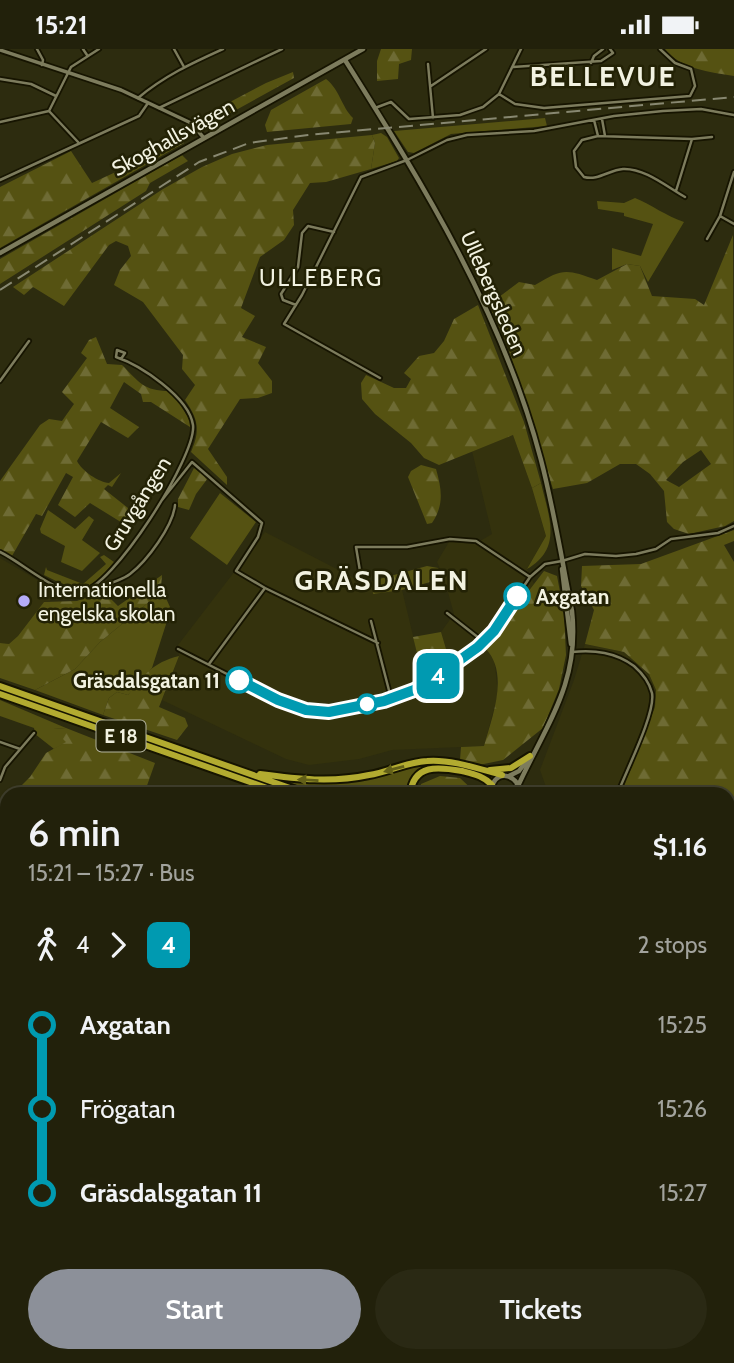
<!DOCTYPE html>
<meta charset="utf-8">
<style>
:root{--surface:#22210b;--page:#2a2914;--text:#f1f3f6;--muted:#a2a39d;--line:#3f3e2c;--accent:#8c9099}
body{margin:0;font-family:Cabin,sans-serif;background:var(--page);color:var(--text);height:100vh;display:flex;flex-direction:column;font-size:26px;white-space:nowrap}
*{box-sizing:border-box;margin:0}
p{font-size:23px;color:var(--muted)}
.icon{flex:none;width:38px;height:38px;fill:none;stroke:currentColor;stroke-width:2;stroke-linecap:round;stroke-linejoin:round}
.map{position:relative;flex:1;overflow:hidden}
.sheet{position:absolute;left:0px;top:738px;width:735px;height:576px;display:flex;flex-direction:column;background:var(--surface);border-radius:21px 21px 0 0;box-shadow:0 2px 5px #0004,0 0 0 2px var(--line)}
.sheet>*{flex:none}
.badge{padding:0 14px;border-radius:10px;font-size:24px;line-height:46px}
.map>.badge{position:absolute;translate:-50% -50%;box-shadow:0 0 0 4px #fff}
.legs{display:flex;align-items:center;gap:10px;height:77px;padding:0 28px;font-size:23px}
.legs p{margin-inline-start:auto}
.head{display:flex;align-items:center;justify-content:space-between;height:119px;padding:0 28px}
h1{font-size:38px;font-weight:600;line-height:52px}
.button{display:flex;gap:14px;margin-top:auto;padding:14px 28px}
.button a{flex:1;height:80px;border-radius:42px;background:var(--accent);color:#fff;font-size:28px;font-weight:600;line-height:80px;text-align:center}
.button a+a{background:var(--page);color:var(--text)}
ul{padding:0 28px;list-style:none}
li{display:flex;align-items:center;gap:24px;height:84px;font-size:26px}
li i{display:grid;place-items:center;width:10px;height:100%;margin:0 9px;background:currentColor}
li i::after{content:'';width:18px;height:18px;margin:-9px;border:5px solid;border-radius:50%;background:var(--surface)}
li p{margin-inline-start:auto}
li:first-child i{background:linear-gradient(#0000 50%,currentColor 0)}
li:last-child i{background:linear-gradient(currentColor 50%,#0000 0)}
.status{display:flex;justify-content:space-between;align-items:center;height:49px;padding:0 35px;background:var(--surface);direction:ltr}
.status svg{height:19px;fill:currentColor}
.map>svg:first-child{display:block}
</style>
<div class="status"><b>15:21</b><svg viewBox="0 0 49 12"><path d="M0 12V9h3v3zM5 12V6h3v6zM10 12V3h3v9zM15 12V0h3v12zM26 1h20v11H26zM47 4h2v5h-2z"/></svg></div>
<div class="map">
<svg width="734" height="1314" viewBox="0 0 734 1314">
<defs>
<pattern id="forest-firs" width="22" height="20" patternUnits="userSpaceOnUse" patternTransform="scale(1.75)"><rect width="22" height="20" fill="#555212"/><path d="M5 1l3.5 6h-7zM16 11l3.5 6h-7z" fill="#6e6b34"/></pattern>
</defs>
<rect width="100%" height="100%" fill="#2d2c0f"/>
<!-- built -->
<path fill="#34320d" d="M513,386L532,439L546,487L527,520L534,535L485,599L494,607L498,645L484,697L392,701L359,710L309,716L286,710L162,651L179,607L178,596L265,483L356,530L372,532L374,545L402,541L422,624L449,610L441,583L454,565L444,529L437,513L449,493L475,495L492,485L472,402Z
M0,509L56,542L50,552L44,553L18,587L9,595L0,594Z
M585,595L624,603L649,625L656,641L655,658L621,745H544L546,738L540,721L574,631Z
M398,1307H494L484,1314H395V1309Z"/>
<!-- green -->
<path fill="#555212" d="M545,69L547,77L451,85L414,104L408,103L394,82Z
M381,84L387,88L399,109L397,112L371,120L375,94L372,86Z
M635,149C652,156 666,167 684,173L648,233L640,217L627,215L612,221V199L641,207L653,175L624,167V164L598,160L597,152L624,154Z
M541,434C549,468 563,499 527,520L546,487L532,439Z
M220,444L256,473L227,516L190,489Z
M48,461L75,480L89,467L94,471L82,491L100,504L82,522L61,513L65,497L41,484L40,480Z
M104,506L114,513C88,545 79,544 44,526L46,518L47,521L83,535L106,515L100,508Z
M161,538L170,558L168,569L152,619L128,646L117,643L109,649L103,666L35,641L75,620L100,593L149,553Z
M0,651L66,679L54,680L67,693L54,700L35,685L34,679L0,667Z
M443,714L495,726L491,731C483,724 474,723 464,721C438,715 411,710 407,746L321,745L289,733C310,734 330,735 350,732C382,728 411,715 443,714Z"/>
<!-- forest -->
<path fill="url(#forest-firs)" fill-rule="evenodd" d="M381,0H412L411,11L399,15L398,30L377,32V12Z
M665,0H734V27C710,23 680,20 665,0Z
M293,23L294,29L218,71L211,63L266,34Z
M326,30C340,41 341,57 353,69L351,75L267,83L265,76L271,61Z
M372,86L375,94L371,120L326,133L310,134L293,161L294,176L284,191L260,208L241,259L255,267L242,288L266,298L258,314L272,332V344L258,349L240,350L208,400L227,428V436L191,403C200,382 199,371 185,351L195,336L182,320L183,306L143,253L114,236L120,221L131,207L128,197L116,192L109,196L64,257L33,238L24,246L13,238L163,140L202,118L232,105L267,96Z
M182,87L184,94L0,199V138L71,102L92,134L120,121Z
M182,106L188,112L150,134L146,142L0,235V210Z
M733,186L734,472L725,477L689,485L674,480L667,473L664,442L650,425L636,415H620L587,434L553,440L507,296L483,243L488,239L499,248L519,233L535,236C563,219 566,220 597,231L627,215L640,217L652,247L695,250L704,256ZM701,401L711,415L679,438L666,431L683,413Z
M478,256L524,373L541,434L532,439L513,386L439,416L424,409L411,394L375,365L362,350L361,334L366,326L394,339H406L411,330L404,324L419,307L434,304L444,292L454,270Z
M96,288L107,315L122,316C139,333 144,342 169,342L178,352L192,375L190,378L151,353H143L141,345L124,333L110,359L139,378L128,389L101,373L77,412C82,422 98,433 109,434L121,424L112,438L108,436L104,440L128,459L124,475L90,454L75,468L58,456L73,428L66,424L42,467L36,465L12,507L0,502V432L40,376L49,370L62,372L74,355L62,343L87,309L81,304L89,291Z
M421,416L436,420C442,441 444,456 432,474L427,475L408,428L411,422Z
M194,419L208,429L196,445L189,461L178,458V450Z
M734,481V492L724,496L734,513V761L728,762V746L621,745L655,658L656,641L649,625L624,603L585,595L594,561L581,537L582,517L641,515Z
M427,517L438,519L444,529L402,541L373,545L372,532Z
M544,522L557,527L564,564L566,606L559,640L543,679L503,711L479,716L460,711L461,698L484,697C492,668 510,624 485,599Z
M162,526L161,538L149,553L100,593L75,620L35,641L0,629V594L9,595L18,587L44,553L77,552L103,542L118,557Z
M441,583L449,610L422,624L413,588Z
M179,607L159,658L185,669L188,677L177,691L103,666L109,649L117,643L128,646C145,625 152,614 179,607Z
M66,679L155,714L144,745H13L30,728L46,704L66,693L53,680Z
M440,727L460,729L477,745H419L421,735Z
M728,797H734V889L728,887Z
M7,1039V1212L0,1214V1044Z"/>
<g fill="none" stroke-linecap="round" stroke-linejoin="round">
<!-- minor casing -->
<g stroke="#161400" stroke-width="6">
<path id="minor" d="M37,0L43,11L42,16
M83,0L87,6
M174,0L184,18
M591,14L594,7L603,0
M428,15L433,69
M513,18L601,12L613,4L610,0
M0,30L31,35L56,47
M431,37L486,0
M499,45L515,55L544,59L690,47L695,37L691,20L675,14L660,0
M138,49C164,27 192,14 223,0
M159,59L282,0
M375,59L391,53L409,70L460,66L483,58L499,45L521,0
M602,70L605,87
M594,71L598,87
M0,73L49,62
M78,93L49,62L71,18L99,0
M0,131L139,67L148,54
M676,142L692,90
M685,148C667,138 645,119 623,120C609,121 598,132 584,128L576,118L574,102L582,91L598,87L692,90L712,88
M720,167L734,175
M707,190L720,167L734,123
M296,256L283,251L281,245L298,218L302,184L308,177L334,183
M380,329L284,275L302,246L361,128L407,111L447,91L467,86L534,82L614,67L663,62L701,60L734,66
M0,332L29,292
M162,451L192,413L262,474L258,488L236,522L265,539L378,594
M0,503C23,514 55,545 80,543C112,541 197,406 193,376C189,348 140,316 116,308L117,301L125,304L121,310
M361,528L356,498H407L450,490L476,492L530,528
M94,539C105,536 121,532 130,525C147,512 173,477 175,456
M447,564L484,593
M371,572L391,649
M178,600L278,651L306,661L329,663L384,652L414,641L429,633L478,599L494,582L530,528L545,515L562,512L585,505L616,507L636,505L656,500L671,490L718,484L734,477
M572,603C595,601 615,603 634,617C642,624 649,632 652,644C656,664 625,724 617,746
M209,615L265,539
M0,693L20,700
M0,731L5,718L34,684
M728,823L734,822
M0,840V843
M0,969L7,970
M4,969L7,937
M0,993L7,996
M0,1307L3,1314
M171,1307L175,1314
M35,1314L55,1307
M113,1314V1307
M506,1314L517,1307
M557,1314L574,1310L623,1313V1307"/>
</g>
<!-- tertiary casing -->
<g stroke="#161400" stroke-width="7">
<path id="tertiary" d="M0,1L121,41L191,74L204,89
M728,936L734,945
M728,941L734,949
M0,983L7,984
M665,1307L668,1314"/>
</g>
<!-- secondary casing -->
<g stroke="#161400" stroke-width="8">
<path id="secondary" d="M345,11C424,137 503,265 541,411C554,461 562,512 572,562C580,634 546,676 518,737
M0,204L363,0
M562,520L571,595
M509,727L519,722L528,710
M493,746C488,728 506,720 517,734V746
M728,1252H734"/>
</g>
<!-- primary casing -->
<g stroke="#161400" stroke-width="9">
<path id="primary" d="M700,1307L711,1314
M728,1314L734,1276"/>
</g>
<!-- motorway casing -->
<g stroke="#161400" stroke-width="10">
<path id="motorway" d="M0,637L310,746
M0,645L287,746
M490,721L511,719L530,707
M260,725C297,730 332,734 369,726C388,723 407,713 427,712C451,710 479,720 502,726
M253,737L268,746
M410,746C413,714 439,718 462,722C474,725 484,727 492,736
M728,975L734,985
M728,1039L734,1046
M728,1109L734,1140"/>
</g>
<!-- minor -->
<use href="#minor" stroke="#7d7c5d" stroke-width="2.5"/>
<!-- tertiary -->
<use href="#tertiary" stroke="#7d7c5d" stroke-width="3.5"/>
<!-- secondary -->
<use href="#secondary" stroke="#7d7c5d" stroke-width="4.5"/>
<!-- primary -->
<use href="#primary" stroke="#9d9842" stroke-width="5"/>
<!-- motorway -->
<use href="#motorway" stroke="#b2ab30" stroke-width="6"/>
<!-- rail -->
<path stroke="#888871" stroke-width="2" stroke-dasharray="14 7" stroke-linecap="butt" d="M0,241L199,113L249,94L308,86L734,48"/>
</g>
<!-- one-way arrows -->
<defs><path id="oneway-solid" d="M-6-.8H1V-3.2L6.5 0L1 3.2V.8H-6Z" transform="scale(1.75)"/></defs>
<g fill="#636018">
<use href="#oneway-solid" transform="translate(394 720) rotate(165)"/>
<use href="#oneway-solid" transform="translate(308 731) rotate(-177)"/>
</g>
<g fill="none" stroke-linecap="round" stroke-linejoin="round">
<!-- line-1 casing -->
<g stroke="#fff" stroke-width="16">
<path id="line-1" d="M239,631L278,651L306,661L329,663L384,652L414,641L429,633L478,598L494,582L517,547"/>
</g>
<!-- line-1 -->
<use href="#line-1" stroke="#009ab1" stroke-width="10"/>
</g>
<!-- markers -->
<g fill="#fff" stroke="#009ab1" stroke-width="3.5">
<circle cx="517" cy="547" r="12"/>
<circle cx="239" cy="631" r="12"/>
<circle cx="367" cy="655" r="9"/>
</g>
<circle fill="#b5acf8" stroke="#232205" stroke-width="2.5" cx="24" cy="552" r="7"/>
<g text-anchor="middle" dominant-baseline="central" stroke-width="5" stroke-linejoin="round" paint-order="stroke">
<!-- shield labels -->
<rect fill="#232205" stroke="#b4b49f" stroke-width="2" x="96.5" y="671.5" width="49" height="31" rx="5"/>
<g font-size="19" font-weight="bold" fill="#f2f2e1">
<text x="121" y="687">E 18</text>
</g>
<!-- street labels -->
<g font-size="21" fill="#f2f2e1" stroke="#232205">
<text transform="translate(173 88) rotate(-29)">Skoghallsvägen</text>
<text transform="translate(494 244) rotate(66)">Ullebergsleden</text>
<text transform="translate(137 455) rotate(-58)">Gruvgången</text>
</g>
<!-- poi labels -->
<g font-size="21" fill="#f2f2e1" stroke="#232205" text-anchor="start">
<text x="38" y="540">Internationella<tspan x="38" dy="24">engelska skolan</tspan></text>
</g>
<!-- stop labels -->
<g font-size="21" font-weight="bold" fill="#f2f2e1" stroke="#232205" text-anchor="start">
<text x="536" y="547">Axgatan</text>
<text x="220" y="631" text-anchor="end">Gräsdalsgatan 11</text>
</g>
<!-- neighbourhood labels -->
<g font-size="23" letter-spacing="2" fill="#f2f2e1" stroke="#232205">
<text x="321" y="229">ULLEBERG</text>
</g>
<!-- district labels -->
<g font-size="28" font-weight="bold" letter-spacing="2" fill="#f2f2e1" stroke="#232205">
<text x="603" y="27">BELLEVUE</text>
<text x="382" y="531">GRÄSDALEN</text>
</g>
</g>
</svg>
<b class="badge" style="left:438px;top:627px;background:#009ab1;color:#fff">4</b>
<section class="sheet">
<div class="head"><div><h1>6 min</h1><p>15:21 – 15:27 · Bus</p></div><b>$1.16</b></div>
<div class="legs"><svg class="icon" aria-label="walk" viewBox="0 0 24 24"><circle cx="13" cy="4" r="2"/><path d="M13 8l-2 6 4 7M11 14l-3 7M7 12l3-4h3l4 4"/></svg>4<svg class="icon" aria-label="forward" viewBox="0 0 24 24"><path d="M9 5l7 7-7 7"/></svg><b class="badge" style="background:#009ab1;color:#fff">4</b><p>2 stops</p></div>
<ul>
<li><i style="color:#009ab1"></i><b>Axgatan</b><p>15:25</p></li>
<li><i style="color:#009ab1"></i><span>Frögatan</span><p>15:26</p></li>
<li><i style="color:#009ab1"></i><b>Gräsdalsgatan 11</b><p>15:27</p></li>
</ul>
<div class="button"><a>Start</a><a>Tickets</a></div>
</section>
</div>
